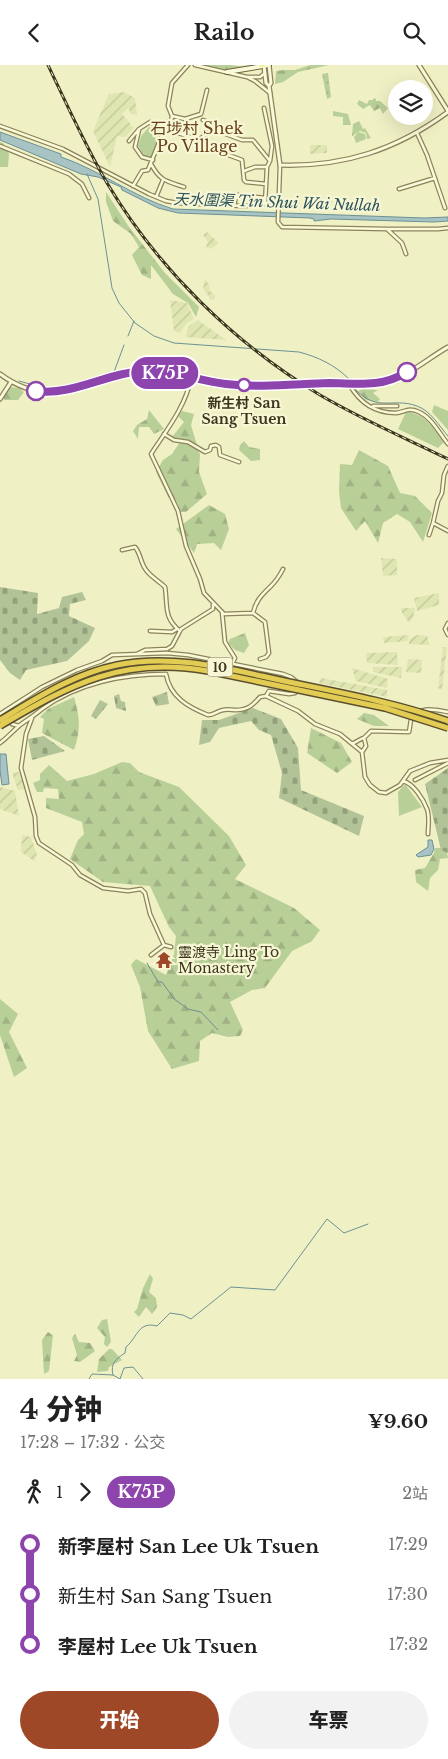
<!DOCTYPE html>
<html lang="zh">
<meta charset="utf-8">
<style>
:root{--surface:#fff;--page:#f2f2f2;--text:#222;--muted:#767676;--accent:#9e4827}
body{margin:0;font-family:"Libre Baskerville","Noto Sans SC",serif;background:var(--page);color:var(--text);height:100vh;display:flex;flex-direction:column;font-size:19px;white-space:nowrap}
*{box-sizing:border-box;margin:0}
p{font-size:16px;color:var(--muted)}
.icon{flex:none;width:28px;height:28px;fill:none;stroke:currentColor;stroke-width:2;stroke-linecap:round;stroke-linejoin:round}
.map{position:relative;height:1314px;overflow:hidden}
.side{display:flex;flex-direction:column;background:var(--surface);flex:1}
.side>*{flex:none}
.badge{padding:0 10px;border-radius:16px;font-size:18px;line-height:32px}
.buttons{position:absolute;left:388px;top:15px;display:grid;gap:10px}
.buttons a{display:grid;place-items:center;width:45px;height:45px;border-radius:50%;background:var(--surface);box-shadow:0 5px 20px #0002;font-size:25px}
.map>.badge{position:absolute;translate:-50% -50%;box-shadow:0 0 0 2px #fff}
.legs{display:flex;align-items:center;gap:8px;height:55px;padding:0 20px;font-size:16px}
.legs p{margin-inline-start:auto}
.head{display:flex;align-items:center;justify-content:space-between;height:85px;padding:0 20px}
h1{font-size:28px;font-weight:800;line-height:38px}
.action{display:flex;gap:10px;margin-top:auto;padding:10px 20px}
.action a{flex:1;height:58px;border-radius:30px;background:var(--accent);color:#fff;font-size:20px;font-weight:800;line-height:58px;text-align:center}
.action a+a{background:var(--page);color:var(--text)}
ul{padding:0 20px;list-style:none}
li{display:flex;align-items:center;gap:18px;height:50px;font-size:19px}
li i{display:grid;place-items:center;width:8px;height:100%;margin:0 6px;background:currentColor}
li i::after{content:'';width:12px;height:12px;margin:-6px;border:4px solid;border-radius:50%;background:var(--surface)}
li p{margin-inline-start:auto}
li:first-child i{background:linear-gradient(#0000 50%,currentColor 0)}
li:last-child i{background:linear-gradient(currentColor 50%,#0000 0)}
header{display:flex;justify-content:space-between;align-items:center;height:65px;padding:0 20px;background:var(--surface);font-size:22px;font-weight:800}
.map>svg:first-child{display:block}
</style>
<header><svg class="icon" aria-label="back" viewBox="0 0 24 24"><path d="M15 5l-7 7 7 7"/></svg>Railo<svg class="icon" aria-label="search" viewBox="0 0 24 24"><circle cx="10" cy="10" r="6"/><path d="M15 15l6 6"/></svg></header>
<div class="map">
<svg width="448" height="1314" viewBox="0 0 448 1314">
<defs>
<pattern id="farmland-furrows" width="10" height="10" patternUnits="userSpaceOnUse" patternTransform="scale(1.25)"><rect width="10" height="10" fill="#e0e6b2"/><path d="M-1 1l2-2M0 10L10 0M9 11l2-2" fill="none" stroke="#c1c699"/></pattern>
<pattern id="forest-firs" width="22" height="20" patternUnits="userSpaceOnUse" patternTransform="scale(1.25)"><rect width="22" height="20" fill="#b9cf98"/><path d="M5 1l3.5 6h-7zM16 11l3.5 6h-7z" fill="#a0b283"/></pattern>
<pattern id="cemetery-stones" width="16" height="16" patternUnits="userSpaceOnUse" patternTransform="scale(1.25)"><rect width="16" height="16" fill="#b2c497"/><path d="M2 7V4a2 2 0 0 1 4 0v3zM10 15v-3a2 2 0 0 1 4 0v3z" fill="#92a07b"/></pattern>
<pattern id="park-dots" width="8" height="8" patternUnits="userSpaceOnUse" patternTransform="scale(1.25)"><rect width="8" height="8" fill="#b9cf98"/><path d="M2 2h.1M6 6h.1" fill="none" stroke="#a0b283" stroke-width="1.8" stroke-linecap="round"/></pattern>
</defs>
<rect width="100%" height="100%" fill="#f0f0c5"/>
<!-- farmland -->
<path fill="url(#farmland-furrows)" d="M124,27L135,33L137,50L131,49L128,43L122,49L134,63L125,72L117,71L110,102L93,66L109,29Z
M310,80H327V88L310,89Z
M207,167L219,178L211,184L206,182L208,177L203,170Z
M205,214L209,220L210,226L215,230V234L211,235L203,223Z
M170,235L187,238L194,254L186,259L180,268L174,266Z
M198,255L226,275L185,272L189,261Z
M381,493L397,494V510L383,511Z
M439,528V540L417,546L414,533Z
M401,543H415L413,553L409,558L401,546Z
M409,570L407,576L384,578L383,572Z
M417,570L427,571L430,580L409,579V574Z
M443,582H447L442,625L438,623Z
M397,587L398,600L367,598L366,588Z
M408,594L422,595L421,608L406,607Z
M373,602H402L401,613L373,607Z
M352,603L388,614L387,623L356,616Z
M321,613L387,625V632L319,618Z
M19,707L25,724L18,725L12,708Z
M0,722L15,726L19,751L0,744Z
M22,770L31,772L37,790L34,796L21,787Z"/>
<!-- grass -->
<path fill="#b9cf98" d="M149,62L162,66L153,93C145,95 142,87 138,81L141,71Z
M358,67L365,69L366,74L356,78L354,72Z
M434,340L448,346V365L432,347Z
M406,347C425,348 433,363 444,377L438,383L398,364Z
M405,719L422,742L399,751L398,727Z"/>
<!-- forest -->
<path fill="url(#forest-firs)" d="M202,0H231L244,2L227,5Z
M310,0H329L298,7L283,17L275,19L276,6L284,5H295Z
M374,33L376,34V36H380L388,43L383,49L380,43L374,46L370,40L363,44L357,39L359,35L367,39L369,35H373Z
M333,46L348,49L351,60H343V52L333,51Z
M359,56L363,64L365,63L371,73L367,74L366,68L360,66L352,71L353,59Z
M0,77L3,78L9,89L8,102H0Z
M106,127L129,162L165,208L199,242L196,252L188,238L173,229L151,200V214L142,210L132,190L139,182L131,169L113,156L106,137Z
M10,322L19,323L24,327L18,335H4L3,332Z
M363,324L378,325L373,328L380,334L378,337L366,335L358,326Z
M149,345L164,364L154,369L149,362H139L138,374L133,366L137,360L147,354Z
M182,346L194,349L191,360L197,380L189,376L172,372L184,357L178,351Z
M244,376L249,382L260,384V395L251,396L239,385L240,380Z
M180,377L188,378L198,385L200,389L199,407L207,429L186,447H180L177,437L168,432L156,407L163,395L172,389Z
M359,385L388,401L400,428L415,431L432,448L423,477L410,457L397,449L383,458L378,478L365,456L356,466L341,443L339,426L340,399L352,400Z
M209,440L225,449L229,464L221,485L214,478L197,479L194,488L176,464Z
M245,568L249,580L244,588L235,585L228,578L230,574Z
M74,632C80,652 81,665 74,685L42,668L44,654L40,652L48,644Z
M364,648L374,650L389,661H374L357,654Z
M311,663L341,678L352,697L337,708L307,688Z
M122,697L130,698L139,707L179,722L229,771L246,800L235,814L294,843L320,865L312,876L292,886L265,923L252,925L230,937L243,965L240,971L228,972L212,968L200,976L199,996L172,1004L148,966L140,922L131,900L136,894L166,910L174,889L176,871L169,862L150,821L103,817L70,794L78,775L84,769L82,757L46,743V733L59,734L58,724L44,723L43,727H37L33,718L40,715V709L49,700L67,716L94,709Z
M435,783H446L448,793L440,794L438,805L430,813L428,826L416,817L415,805L425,803L434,788Z
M0,934L18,949L9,967L27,1003L14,1012L0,970Z
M150,1209L153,1214L149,1227L156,1233L157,1242L152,1249L146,1242L139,1252L134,1247L137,1244L143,1223Z
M107,1254L111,1277L107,1282L104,1279L105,1272L97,1263L102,1255Z
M48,1267L53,1270L49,1306L44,1309L42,1275Z
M75,1269L79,1277L90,1278L95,1286L80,1297L74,1296L77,1290L72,1273Z
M109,1284H112L122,1295L109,1302L108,1306L97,1307L99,1294Z"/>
<!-- cemetery -->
<path fill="url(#cemetery-stones)" d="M0,522L38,528L37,549L59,543L62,532L82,527L86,535L70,539L69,551L95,563L89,576L67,596L26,605L20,615L10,608L0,595Z
M167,627L169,639L156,641L152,632Z
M119,629L121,636L125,637L126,646L116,643L114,631Z
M100,635L108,639L96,654L91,651Z
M253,643L281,654L298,683L301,725L364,751L359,771L279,733L282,708L271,670L259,665L251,656L219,663L210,677L199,680L202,655H219Z
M44,671L65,686L32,695L28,674Z
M448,703V788L441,785L425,719Z"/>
<!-- park -->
<path fill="url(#park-dots)" d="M328,8L331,32L327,34L322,9Z"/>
<!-- water -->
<path fill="#a7c3c3" stroke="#6d9193" d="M0,67L61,89V92C100,105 133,132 173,144L424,153L448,152V156L434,157L331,154L314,156V154L310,153L178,148L158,143L122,125L121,122L98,112L81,109L0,75Z
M0,689H6L9,719L2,720L0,706Z
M428,775H432L434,784L431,790L418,792L416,790L428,782Z"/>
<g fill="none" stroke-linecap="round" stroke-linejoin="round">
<!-- stream -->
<path stroke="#6d9193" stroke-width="1" d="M87,109L98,134L112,223L119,238L135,258L154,271L174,278L299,287C318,292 335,300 349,314
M128,271L134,256
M19,316L37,321L55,323
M60,322L114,307L124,280
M355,324C377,348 392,332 417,341C431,346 439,361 448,371
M147,898L158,917H162L174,934L188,944L201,947L218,965
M113,1310C110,1298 116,1294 125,1288L126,1282C138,1272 138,1256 157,1261L170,1248L183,1250L191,1254L231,1222L275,1225L327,1154L344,1168L368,1159
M89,1314L92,1309L113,1310L120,1314L124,1303L133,1302L143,1314"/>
<!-- minor casing -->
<g stroke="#8c835a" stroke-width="5">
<path id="minor" d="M188,0L172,18L168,41L172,51L185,54L201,49L207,25
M195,0L247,12H260L265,8
M247,12L255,16L270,28
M264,43L272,81L270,96
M203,55L211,58L223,68L242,75H253L270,96L267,102L265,139
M158,60L171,56L172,51
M0,61L63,84L149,129L166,136L178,138L243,141L260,140L279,135
M139,65L135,82L142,92L153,95
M172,66L199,75L215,62
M417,68L427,90L445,143
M129,76L139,64L150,57L157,60L164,65L148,105L142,106L133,121
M0,81L69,109L82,119L89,133
M223,88L242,95L244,115L246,117L266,119
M151,99C160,116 166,116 184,122
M280,100L278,157L282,162L387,164H438L448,163
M244,106L255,102H267
M399,124L435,113
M156,132L163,115
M234,140L236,132L238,130L265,133
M388,165L402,178L406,189
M191,313C186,341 166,366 151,389L178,446L186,481L200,514L204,528L224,549L253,548L265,557L269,588L266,592L260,594
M349,319C359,337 375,348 396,348C405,347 408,342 419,347C432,353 439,368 448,379
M373,341H397
M164,369L174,375L188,377L205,387L210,385L211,381L216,380L219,382L220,390L239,397
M448,401L444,410L442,428L438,436L433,458L448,466
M429,470L433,458
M122,485L135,482C141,489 140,497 146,505C151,512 159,516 165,522C168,541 163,552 180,566
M222,547L225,577L235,593L232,599
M253,548C256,535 262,530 271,521C276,516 280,510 283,504
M448,558L445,564L448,570
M150,566L172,567L177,564
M137,589L145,585L167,584L172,581L181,564L213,544V539
M266,631L298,646L315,659L340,669L362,687L366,681L364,673L371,666L409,667C410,663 410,659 411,655C417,640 436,645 448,647
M0,649L42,622L77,605L102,596L112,590L167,588L188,590L283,609L291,612L297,617
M32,653L26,669L21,703L35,752L36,771L39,778L72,800L80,810L103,823L128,826L141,824L145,828L150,849L164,880L151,890
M10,656L12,659L19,661
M0,678C7,673 13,666 20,660C27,655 35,650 42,644C77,618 124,609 166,609C170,632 188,642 208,650C214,650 217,646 223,645C227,644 232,645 236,645C248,645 253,640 260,632L266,631L269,626L289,629L295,628L297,625
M352,679L363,673
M362,687L365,712L370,720L379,727L386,728L400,720L410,706L430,698L448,695
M415,715L448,698
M403,716C414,719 423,734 427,744C430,752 428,761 428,769
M164,880L171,882"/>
</g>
<!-- tertiary casing -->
<g stroke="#8c835a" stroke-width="5.5">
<path id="tertiary" d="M419,0L448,46
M264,1L266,18L269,21L270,28L280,100C344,102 396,85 448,47
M269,21L271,18L269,0
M0,309C55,350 89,308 144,306C170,305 197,315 223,319C257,324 294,319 329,318C350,318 372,322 393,315C412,308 430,292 448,282
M0,334L11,317"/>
</g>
<!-- secondary casing -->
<g stroke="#6e643d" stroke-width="6">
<path id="secondary" d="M227,7L269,0"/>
</g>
<!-- primary casing -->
<g stroke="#5a4f2e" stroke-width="7">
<path id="primary" d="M261,0H263"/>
</g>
<!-- minor -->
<use href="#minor" stroke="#fafad9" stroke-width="2.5"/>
<!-- tertiary -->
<use href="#tertiary" stroke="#fafad9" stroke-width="3"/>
<!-- secondary -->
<use href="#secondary" stroke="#fafad9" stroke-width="4"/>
<!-- primary -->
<use href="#primary" stroke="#f4f29c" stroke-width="4.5"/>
<!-- rail casing -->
<g stroke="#3c351e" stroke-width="3">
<path id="rail" d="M48,0C67,40 85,80 107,118C159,205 234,278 320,330C361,354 405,373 448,394"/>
</g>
<!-- rail -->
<use href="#rail" stroke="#f7f7d5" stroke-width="1" stroke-dasharray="4" stroke-linecap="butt"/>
<!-- motorway-bridge casing -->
<g stroke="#5a4f2e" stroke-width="8" stroke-linecap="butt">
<path id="motorway-bridge" d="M0,655C37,633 73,609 117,600C175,588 232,605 289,617C343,628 396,638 448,656
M0,661C71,619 123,591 208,606L385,643L448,663"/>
</g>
<!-- motorway-bridge -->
<use href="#motorway-bridge" stroke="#e2cc53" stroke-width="5"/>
</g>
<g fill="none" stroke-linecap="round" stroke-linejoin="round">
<!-- line-1 casing -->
<g stroke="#fff" stroke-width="11">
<path id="line-1" d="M36,326C75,331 109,306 148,306C174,306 200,316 226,319C260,323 295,319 329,318C344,318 359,320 375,318C387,317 397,313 407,307"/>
</g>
<!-- line-1 -->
<use href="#line-1" stroke="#8e44ad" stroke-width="8"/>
</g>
<!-- icons -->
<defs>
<g id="temple-bare" transform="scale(1.35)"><path d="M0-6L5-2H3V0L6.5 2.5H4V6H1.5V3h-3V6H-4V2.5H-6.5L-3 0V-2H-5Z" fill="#9e4827" stroke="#f7f7d5" stroke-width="2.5" paint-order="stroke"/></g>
</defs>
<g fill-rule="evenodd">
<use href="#temple-bare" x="164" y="895"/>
</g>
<!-- markers -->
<g fill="#fff" stroke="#8e44ad" stroke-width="2.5">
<circle cx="407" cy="307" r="9"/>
<circle cx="244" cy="320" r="6"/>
<circle cx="36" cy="326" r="9"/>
</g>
<g text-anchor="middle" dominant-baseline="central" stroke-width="4.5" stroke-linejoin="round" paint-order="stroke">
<!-- shield labels -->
<rect fill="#f7f7d5" stroke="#746f55" stroke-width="1" x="207.5" y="592.5" width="25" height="19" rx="4"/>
<g font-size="12" font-weight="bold" fill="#3c351e">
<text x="220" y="602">10</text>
</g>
<!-- stop labels -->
<g font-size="14" font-weight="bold" fill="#3c351e" stroke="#f7f7d5">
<text x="244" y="338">新生村 San<tspan x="244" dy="16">Sang Tsuen</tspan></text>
</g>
<!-- poi labels -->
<g font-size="14" fill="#3c351e" stroke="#f7f7d5" text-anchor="start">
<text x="178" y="887">靈渡寺 Ling To<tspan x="178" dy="16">Monastery</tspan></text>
</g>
<!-- water labels -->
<g font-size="15" font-style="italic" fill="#2d525c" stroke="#f7f7d5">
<text transform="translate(277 137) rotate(2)">天水圍渠 Tin Shui Wai Nullah</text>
</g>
<!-- quarter labels -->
<g font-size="16" fill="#6a431c" stroke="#f7f7d5">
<text x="197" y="63">石埗村 Shek<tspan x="197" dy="18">Po Village</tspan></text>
</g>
</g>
</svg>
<div class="buttons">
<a><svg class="icon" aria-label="layers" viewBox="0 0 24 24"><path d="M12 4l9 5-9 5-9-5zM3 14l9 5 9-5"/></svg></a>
</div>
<b class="badge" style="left:165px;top:308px;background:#8e44ad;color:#fff">K75P</b>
</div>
<section class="side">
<div class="head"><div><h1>4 分钟</h1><p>17:28 – 17:32 · 公交</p></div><b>¥9.60</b></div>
<div class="legs"><svg class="icon" aria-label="walk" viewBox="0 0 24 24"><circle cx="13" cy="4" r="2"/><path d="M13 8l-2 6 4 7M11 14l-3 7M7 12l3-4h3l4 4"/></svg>1<svg class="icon" aria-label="forward" viewBox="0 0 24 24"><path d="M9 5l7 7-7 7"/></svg><b class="badge" style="background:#8e44ad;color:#fff">K75P</b><p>2站</p></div>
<ul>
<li><i style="color:#8e44ad"></i><b>新李屋村 San Lee Uk Tsuen</b><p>17:29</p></li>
<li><i style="color:#8e44ad"></i><span>新生村 San Sang Tsuen</span><p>17:30</p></li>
<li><i style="color:#8e44ad"></i><b>李屋村 Lee Uk Tsuen</b><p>17:32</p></li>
</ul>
<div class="action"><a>开始</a><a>车票</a></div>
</section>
